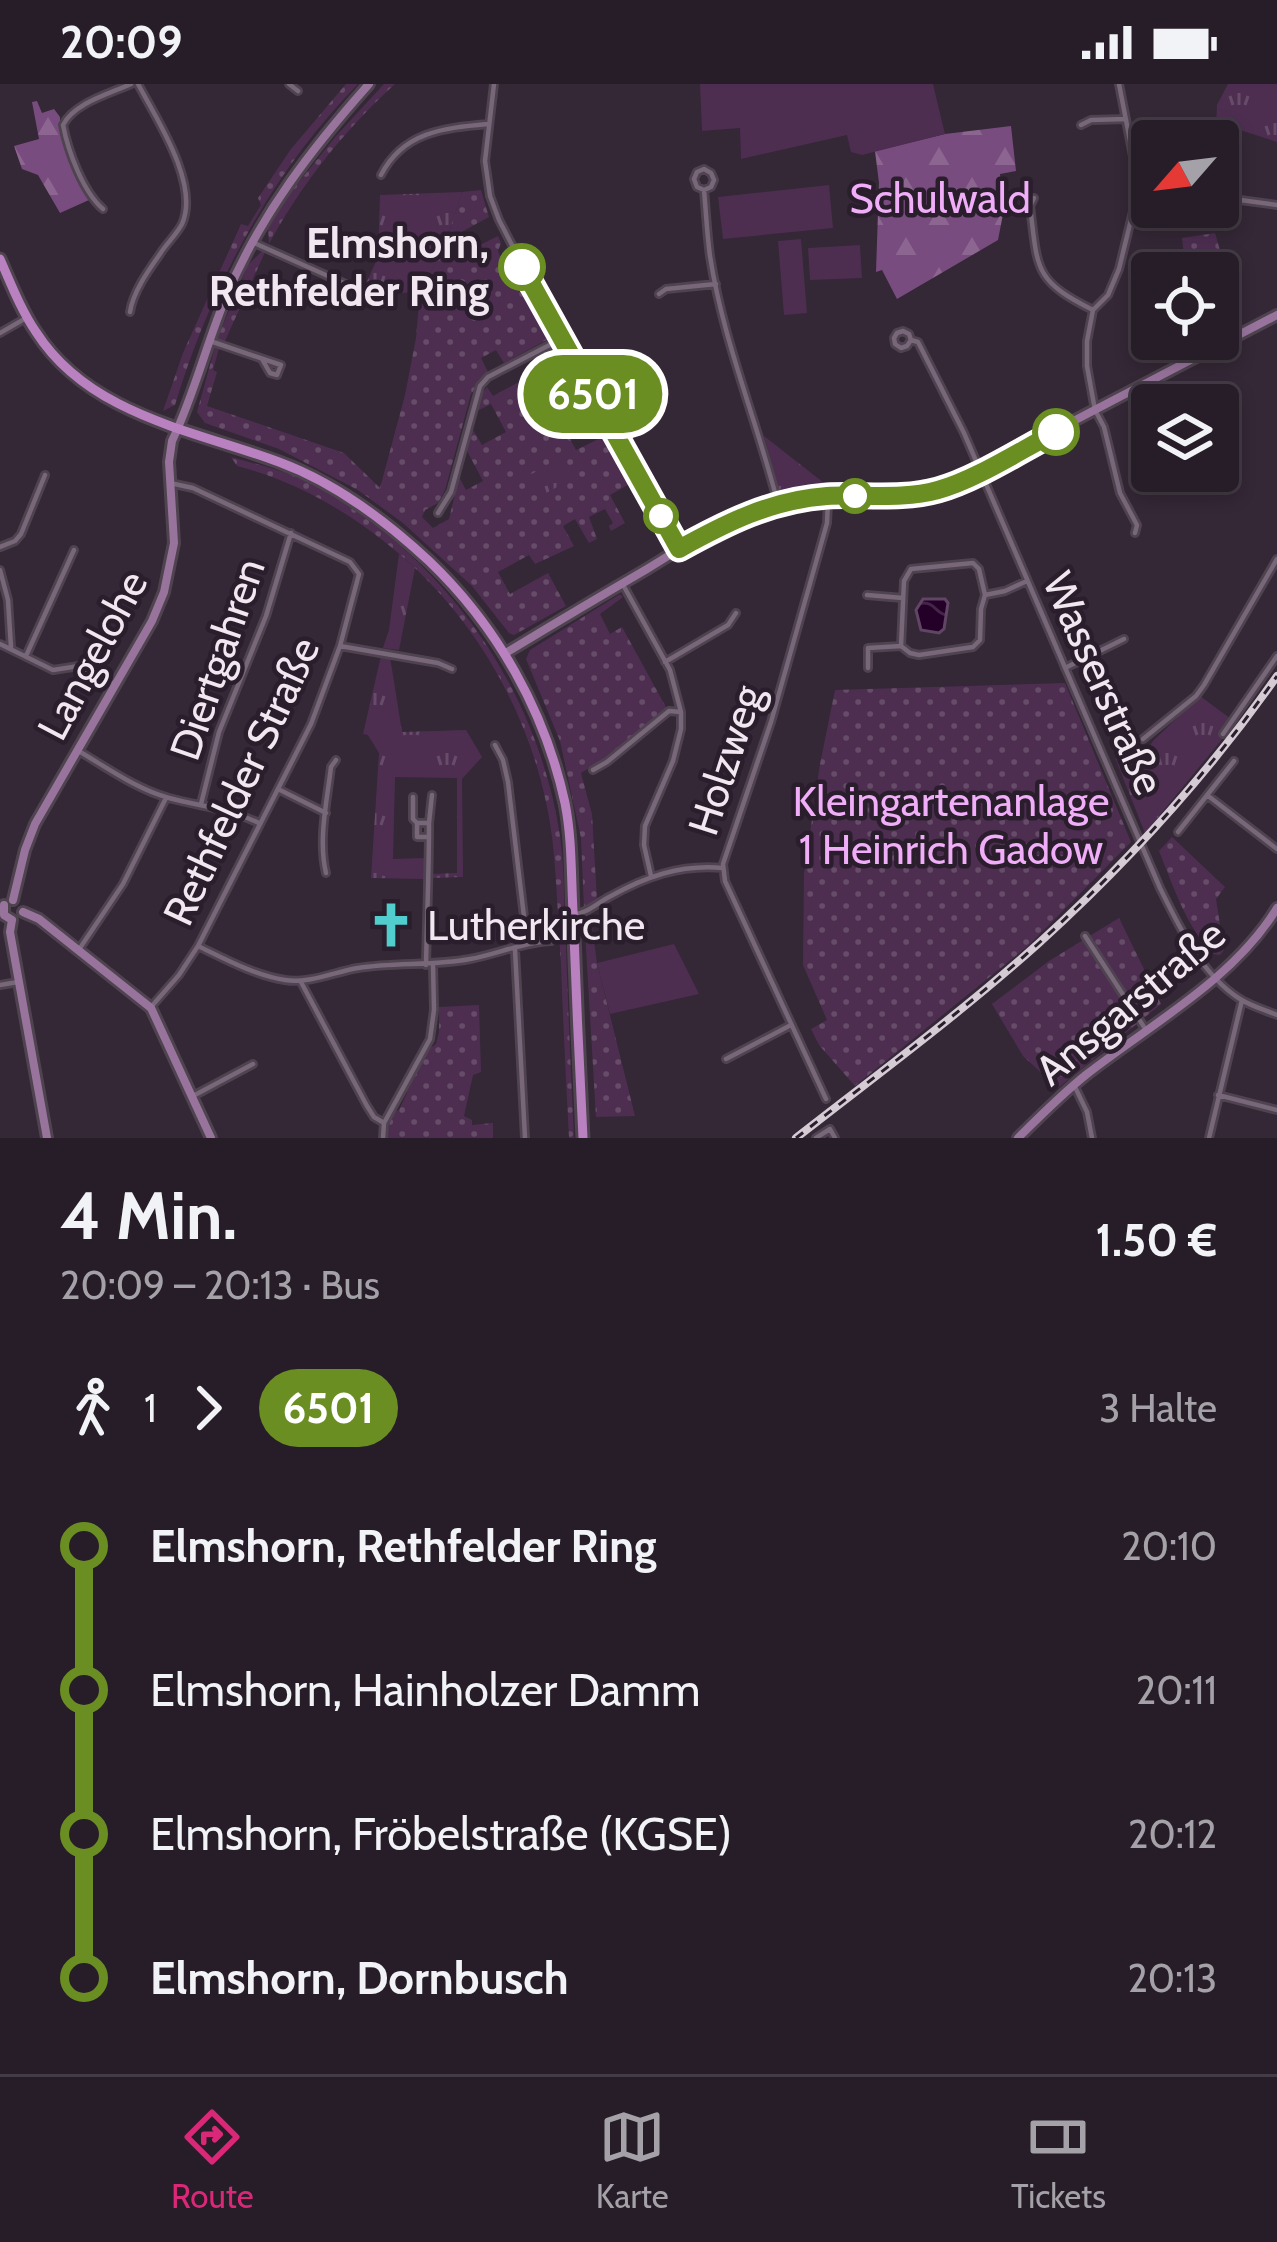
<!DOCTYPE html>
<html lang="de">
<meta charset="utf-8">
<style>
:root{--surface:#271d28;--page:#332a34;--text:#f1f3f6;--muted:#a4a2a8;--line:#433b45;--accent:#db2777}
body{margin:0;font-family:Cabin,sans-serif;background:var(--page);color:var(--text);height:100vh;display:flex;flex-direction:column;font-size:45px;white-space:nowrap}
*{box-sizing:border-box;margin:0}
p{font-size:39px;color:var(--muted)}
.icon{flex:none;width:66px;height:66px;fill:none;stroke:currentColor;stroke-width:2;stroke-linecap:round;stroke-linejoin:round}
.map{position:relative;height:1054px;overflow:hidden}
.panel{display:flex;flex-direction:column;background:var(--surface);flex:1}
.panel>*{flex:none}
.badge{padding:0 24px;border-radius:39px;font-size:42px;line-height:78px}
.needle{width:78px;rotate:242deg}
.fabs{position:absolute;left:1131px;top:36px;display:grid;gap:24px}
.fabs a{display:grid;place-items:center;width:108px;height:108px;border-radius:12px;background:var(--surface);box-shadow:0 6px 18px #0003,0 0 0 3px var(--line);font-size:60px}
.map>.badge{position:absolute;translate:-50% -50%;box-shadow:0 0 0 6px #fff}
.legs{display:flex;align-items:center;gap:18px;height:132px;padding:0 60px;font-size:39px}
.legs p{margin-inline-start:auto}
.headline{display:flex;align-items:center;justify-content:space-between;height:204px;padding:0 60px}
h1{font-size:66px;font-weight:700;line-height:90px}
ul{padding:0 60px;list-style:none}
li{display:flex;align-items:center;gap:42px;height:144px;font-size:45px}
li i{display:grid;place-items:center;width:18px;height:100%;margin:0 15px;background:currentColor}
li i::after{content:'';width:30px;height:30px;margin:-15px;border:9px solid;border-radius:50%;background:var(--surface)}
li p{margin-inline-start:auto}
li:first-child i{background:linear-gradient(#0000 50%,currentColor 0)}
li:last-child i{background:linear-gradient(currentColor 50%,#0000 0)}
.status{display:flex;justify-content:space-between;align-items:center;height:84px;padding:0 60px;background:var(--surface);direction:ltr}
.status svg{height:33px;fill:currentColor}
.tabs{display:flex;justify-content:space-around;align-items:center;height:168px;border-top:3px solid var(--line);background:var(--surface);font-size:33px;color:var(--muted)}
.tabs a{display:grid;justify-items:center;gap:6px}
.tabs .selected{color:var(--accent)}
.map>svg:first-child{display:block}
</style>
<div class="status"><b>20:09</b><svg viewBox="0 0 49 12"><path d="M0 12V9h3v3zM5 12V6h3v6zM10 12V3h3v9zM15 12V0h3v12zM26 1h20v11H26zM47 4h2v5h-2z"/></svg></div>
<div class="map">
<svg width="1277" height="1054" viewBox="0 0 1277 1054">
<defs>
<pattern id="grass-dots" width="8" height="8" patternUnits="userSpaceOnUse" patternTransform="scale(3)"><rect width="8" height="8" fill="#4d2e51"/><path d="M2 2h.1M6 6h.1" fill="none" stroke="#674c6a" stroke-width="1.8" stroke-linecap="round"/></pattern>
<pattern id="forest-firs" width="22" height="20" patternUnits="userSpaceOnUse" patternTransform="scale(3)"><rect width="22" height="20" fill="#784c7e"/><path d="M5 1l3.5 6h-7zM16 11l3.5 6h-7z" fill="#8c6691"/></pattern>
<pattern id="park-tufts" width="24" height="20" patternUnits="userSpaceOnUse" patternTransform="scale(3)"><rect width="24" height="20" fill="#4d2e51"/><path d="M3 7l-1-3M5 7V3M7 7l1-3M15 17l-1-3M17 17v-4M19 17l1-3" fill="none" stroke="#674c6a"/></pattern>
<pattern id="water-waves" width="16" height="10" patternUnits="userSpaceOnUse" patternTransform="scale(3)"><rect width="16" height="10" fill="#240029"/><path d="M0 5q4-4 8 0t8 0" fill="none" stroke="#442548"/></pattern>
</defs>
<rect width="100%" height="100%" fill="#342736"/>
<!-- grass -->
<path fill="url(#grass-dots)" d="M346,0H358C271,89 211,202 175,321L163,327L183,269L241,140L248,142L261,121L258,114L291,65Z
M384,0H395C346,44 300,102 269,160L268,144L290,109L336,52Z
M481,106L489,133L454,152L464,169L498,152L501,159L498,167L500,172L510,176L552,253L504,279L496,266L481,274L488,288L471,310L445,406L438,419L425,426L422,433L433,444L449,435L459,393L466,406L483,397L466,365L471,343L482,361L506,348L491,320L475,328L480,312L487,303L493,312L545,284L552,296L572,287L598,335L568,351L576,366L607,351L633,398L610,411L625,439L611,447L609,442L613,439L605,425L589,433L597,455L589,459L575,435L563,442L574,462L535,480L529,471L498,488L510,510L548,489L566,522L514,551L509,549L472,502L403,439L358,406L279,365L205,339L197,328L215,263L219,264L213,286L217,288L207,322L344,369L380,404L405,311L416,254L420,208L445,161L462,108Z
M1215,149L1227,190L1218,192V189H1186L1182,154Z
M262,167L265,168L225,257L217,255L248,181Z
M231,373C255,380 279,385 301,395C439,464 537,600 560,752C565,788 564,825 566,862C568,926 571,990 574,1054H569C566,996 563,938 561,880C558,840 557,800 553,761C541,652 486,546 404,474C355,431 299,398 237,382Z
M620,510L623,513L600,530L610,550L622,543L667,625L604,675L581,689L592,730L597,816L584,824L581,754L560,657L526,575L530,566Z
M1065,599L1131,758L1029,861L855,1002L819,961L811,945L827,936L803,881L804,790L820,680L835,606Z
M1172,753L1225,803L1216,815L1224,866L1220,871L1212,870C1186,841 1173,802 1159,767Z
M590,828L597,879L635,1032L596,1033L584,831Z
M1119,834L1161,920L1058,1004L1023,972L992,920L1049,877Z
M479,921L481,988L473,991L464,1032L472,1036V1041L493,1039V1054H386L392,1029L399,1026L407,1009L405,1002L429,965L436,960L439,948V923Z"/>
<!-- forest -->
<path fill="url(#forest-firs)" d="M37,17L42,29L54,25L60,33V50L89,116L60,129L38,91L22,85L14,62L39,55L32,18Z
M1011,42L1016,87L1000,90L1003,130L998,156L897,215L882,186L876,188L879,99L875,67L945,50Z"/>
<!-- park -->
<path fill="url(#park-tufts)" d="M1228,0H1277V58L1231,43L1222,47L1216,45L1217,21Z
M462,108L445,161L420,208L379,210L364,204L378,173L380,111Z
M764,352L829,403L781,412Z
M555,377L566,398L539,413L528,392Z
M399,470L415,484L399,566L383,564L389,546Z
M381,572L390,573L402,648L466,646L482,673L462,695L463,793L432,794V790L457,789V694L395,693L393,775L427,774L426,795L371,794L379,669L368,651L363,650Z
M1200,612L1231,635L1220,650L1223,654L1145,749L1114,671L1131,663L1144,671L1153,657Z"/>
<!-- pitch -->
<path fill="#4d2e51" d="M700,0H933L945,50L862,71L851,68L847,51L741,75L740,44L702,47Z
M829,101L833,144L723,155L718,113Z
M801,155L807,229L784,231L778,157Z
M860,161L862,194L810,196L808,164Z
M674,860L699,910L610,930L597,879Z"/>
<!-- water -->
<path fill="url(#water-waves)" stroke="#614565" stroke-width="3" d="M923,515H945L948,519L944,545L939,549L921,546L916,526Z"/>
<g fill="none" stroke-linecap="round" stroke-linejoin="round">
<!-- street casing -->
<g stroke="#4f4350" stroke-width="10">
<path id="street" d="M289,0L298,7
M494,0L485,77L490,112L499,136L561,255L604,328L678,465
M1119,0L1139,103L1119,185L1108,211L1093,226L1087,257V282L1095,326L1104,343L1120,409L1137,441L1135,449
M1081,41L1091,36L1126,35
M381,91C403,48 443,44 488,40
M1139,103L1152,105
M704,106L711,103L714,96L711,89L704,85L697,88L694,95L697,103L704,106C706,128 707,150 710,172C723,257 757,337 778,420
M1218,113L1277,121
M1034,114L1030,122C1038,185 1033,196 1093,226
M103,125C83,108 68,67 63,41C74,19 109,10 131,0
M252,158L357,205L366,213
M659,210L666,205L716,200
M130,228C133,208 148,187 160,170C166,160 177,150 182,140C200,100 156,34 138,0
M0,249L26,234
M911,256L907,262L901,264L895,260L894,254L897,249L903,247L909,250L911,256L918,258L964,349L1160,804C1180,844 1201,890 1240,915C1251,922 1265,926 1277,931
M210,257L281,281L277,291L270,289L262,275
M438,429L451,408L480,302L488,293L561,255
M0,463L15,457L21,450L45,391
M0,486L8,516L11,563
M622,499L670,586L681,628V645L673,677L645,742L644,761L651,792
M867,511L903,514
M985,511L979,485L973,479L911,485L904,497L901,562L910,569L919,571L973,563L980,556L981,525L985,511L1005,507L1027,497
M0,560L53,586L79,582L114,600
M340,562L438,579L452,585
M26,572L74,466
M665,578L728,541L736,529
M868,584V564L901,562
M1065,584L1124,555
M1223,650L1277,572
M1143,655L1196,612L1204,601L1277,475
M495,661L503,676L508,698L527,858
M77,666C106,683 136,705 169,714C202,723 225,723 259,739
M593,686L607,678L669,627L681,628
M278,705L326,729
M1207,711L1277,765
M413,713V735L417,739
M201,720L219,648L266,532L291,449
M429,739L432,711
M1178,748L1234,677
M326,789C318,756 327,717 331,683L336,676
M573,831C587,829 596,820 609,813C645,793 680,780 723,784
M1085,852L1146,946
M198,862C225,875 254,891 285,896C309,900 334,888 358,884C395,878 433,882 470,875C498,870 523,858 551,857
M80,864L123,800L166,714
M515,866L525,1054
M426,881C427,834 429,786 429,739H417V753H429
M301,898L367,1022L374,1033L384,1039
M0,901L18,898
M151,923L179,891L198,862L311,640L340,562L359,490L350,478L193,404L170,399
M726,975L791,941
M1075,1003L1087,1028L1092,1054
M1218,1011L1277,1026
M193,1012L253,980
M826,1015L725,797L723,780L771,638L827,439L828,418
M383,1054L384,1039L430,955L434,926L433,881
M816,1054L830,1045L835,1054
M1209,1054L1242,916"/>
</g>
<!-- secondary casing -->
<g stroke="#4f4350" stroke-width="14">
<path id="secondary" d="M504,570C552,541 599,513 647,485C685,462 726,433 769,422C827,408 886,419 943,405L1277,231
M13,816L25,766L35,740L152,537L164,508L174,459L169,378L172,357C195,309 207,257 228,208C262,129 312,64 369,0
M4,821V831L12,836
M23,828L39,835L151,924L211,1054
M12,836L10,848L47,1054
M1018,1054C1040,1032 1063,1009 1087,990C1151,940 1234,895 1277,824"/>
</g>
<!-- primary casing -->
<g stroke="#4f4350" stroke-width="15">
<path id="primary" d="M0,175C11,200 21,226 36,248C89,331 193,346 279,378C336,399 385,436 429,477C497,542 545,627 565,719C572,754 571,791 573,827C576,903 579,978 583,1054"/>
</g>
<!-- street -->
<use href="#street" stroke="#776779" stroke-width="4.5"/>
<!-- secondary -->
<use href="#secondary" stroke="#98749d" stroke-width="8"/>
<!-- primary -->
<use href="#primary" stroke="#ba81c0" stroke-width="9"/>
<!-- rail casing -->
<g stroke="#d4cbd5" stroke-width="8">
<path id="rail" d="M796,1054C878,990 962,928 1039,859C1127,779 1209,689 1277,592"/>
</g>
<!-- rail -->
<use href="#rail" stroke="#2a1d2c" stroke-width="3" stroke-dasharray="9" stroke-linecap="butt"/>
</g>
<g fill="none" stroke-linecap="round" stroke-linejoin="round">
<!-- line-1 casing -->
<g stroke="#fff" stroke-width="27">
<path id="line-1" d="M522,183L679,465C726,439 771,416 827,412C864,410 902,416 938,406C975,396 1021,366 1056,348"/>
</g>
<!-- line-1 -->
<use href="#line-1" stroke="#6b8e23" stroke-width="18"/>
</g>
<!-- icons -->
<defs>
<g id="church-bare" transform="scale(3.6)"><path d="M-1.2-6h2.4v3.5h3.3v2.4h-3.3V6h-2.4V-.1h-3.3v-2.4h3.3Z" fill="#52cdce" stroke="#2a1d2c" stroke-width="2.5" paint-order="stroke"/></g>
</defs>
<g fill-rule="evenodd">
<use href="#church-bare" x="391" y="841"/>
</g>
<!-- markers -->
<g fill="#fff" stroke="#6b8e23" stroke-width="6">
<circle cx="522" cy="183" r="21"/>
<circle cx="1056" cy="348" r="21"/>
<circle cx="855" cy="412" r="15"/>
<circle cx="661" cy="432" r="15"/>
</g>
<g text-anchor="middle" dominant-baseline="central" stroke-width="9" stroke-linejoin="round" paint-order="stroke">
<!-- park labels -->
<g font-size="42" fill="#f0aef8" stroke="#2a1d2c">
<text x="940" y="114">Schulwald</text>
<text x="951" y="717">Kleingartenanlage<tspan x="951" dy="48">1 Heinrich Gadow</tspan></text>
</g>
<!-- stop labels -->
<g font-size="42" font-weight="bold" fill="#f0e7f1" stroke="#2a1d2c" text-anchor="end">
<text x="489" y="159">Elmshorn,<tspan x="489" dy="48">Rethfelder Ring</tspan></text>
</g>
<!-- street labels -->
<g font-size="42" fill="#f0e7f1" stroke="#2a1d2c">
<text transform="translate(92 571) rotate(-62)">Langelohe</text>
<text transform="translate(217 575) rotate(-71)">Diertgahren</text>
<text transform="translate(1104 599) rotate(66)">Wasserstraße</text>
<text transform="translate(725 676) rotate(-72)">Holzweg</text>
<text transform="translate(241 697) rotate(-65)">Rethfelder Straße</text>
<text transform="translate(1130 918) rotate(-40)">Ansgarstraße</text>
</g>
<!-- poi labels -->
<g font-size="42" fill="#f0e7f1" stroke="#2a1d2c" text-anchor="start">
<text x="427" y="841">Lutherkirche</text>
</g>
</g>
</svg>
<div class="fabs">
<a><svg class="needle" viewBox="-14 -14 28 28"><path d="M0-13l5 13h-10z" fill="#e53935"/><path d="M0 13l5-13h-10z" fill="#a4a2a8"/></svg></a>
<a><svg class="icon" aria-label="locate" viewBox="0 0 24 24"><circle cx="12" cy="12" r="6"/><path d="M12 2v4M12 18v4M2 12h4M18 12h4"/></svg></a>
<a><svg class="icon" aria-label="layers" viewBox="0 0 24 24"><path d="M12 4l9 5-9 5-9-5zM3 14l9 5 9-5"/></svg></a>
</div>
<b class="badge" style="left:593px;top:310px;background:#6b8e23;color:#fff">6501</b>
</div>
<section class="panel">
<div class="headline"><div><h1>4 Min.</h1><p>20:09 – 20:13 · Bus</p></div><b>1.50 €</b></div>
<div class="legs"><svg class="icon" aria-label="walk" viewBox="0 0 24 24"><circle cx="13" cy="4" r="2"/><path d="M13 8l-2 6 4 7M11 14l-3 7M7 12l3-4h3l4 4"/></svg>1<svg class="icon" aria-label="forward" viewBox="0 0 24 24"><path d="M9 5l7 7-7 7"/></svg><b class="badge" style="background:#6b8e23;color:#fff">6501</b><p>3 Halte</p></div>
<ul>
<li><i style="color:#6b8e23"></i><b>Elmshorn, Rethfelder Ring</b><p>20:10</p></li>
<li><i style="color:#6b8e23"></i><span>Elmshorn, Hainholzer Damm</span><p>20:11</p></li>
<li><i style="color:#6b8e23"></i><span>Elmshorn, Fröbelstraße (KGSE)</span><p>20:12</p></li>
<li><i style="color:#6b8e23"></i><b>Elmshorn, Dornbusch</b><p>20:13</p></li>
</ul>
</section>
<nav class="tabs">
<a class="selected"><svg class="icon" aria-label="directions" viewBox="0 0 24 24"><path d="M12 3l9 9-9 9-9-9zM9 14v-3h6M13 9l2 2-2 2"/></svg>Route</a>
<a><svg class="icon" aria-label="map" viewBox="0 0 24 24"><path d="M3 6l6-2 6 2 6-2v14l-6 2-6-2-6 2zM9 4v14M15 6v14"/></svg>Karte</a>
<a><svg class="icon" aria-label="tickets" viewBox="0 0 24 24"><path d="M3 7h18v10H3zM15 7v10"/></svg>Tickets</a>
</nav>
